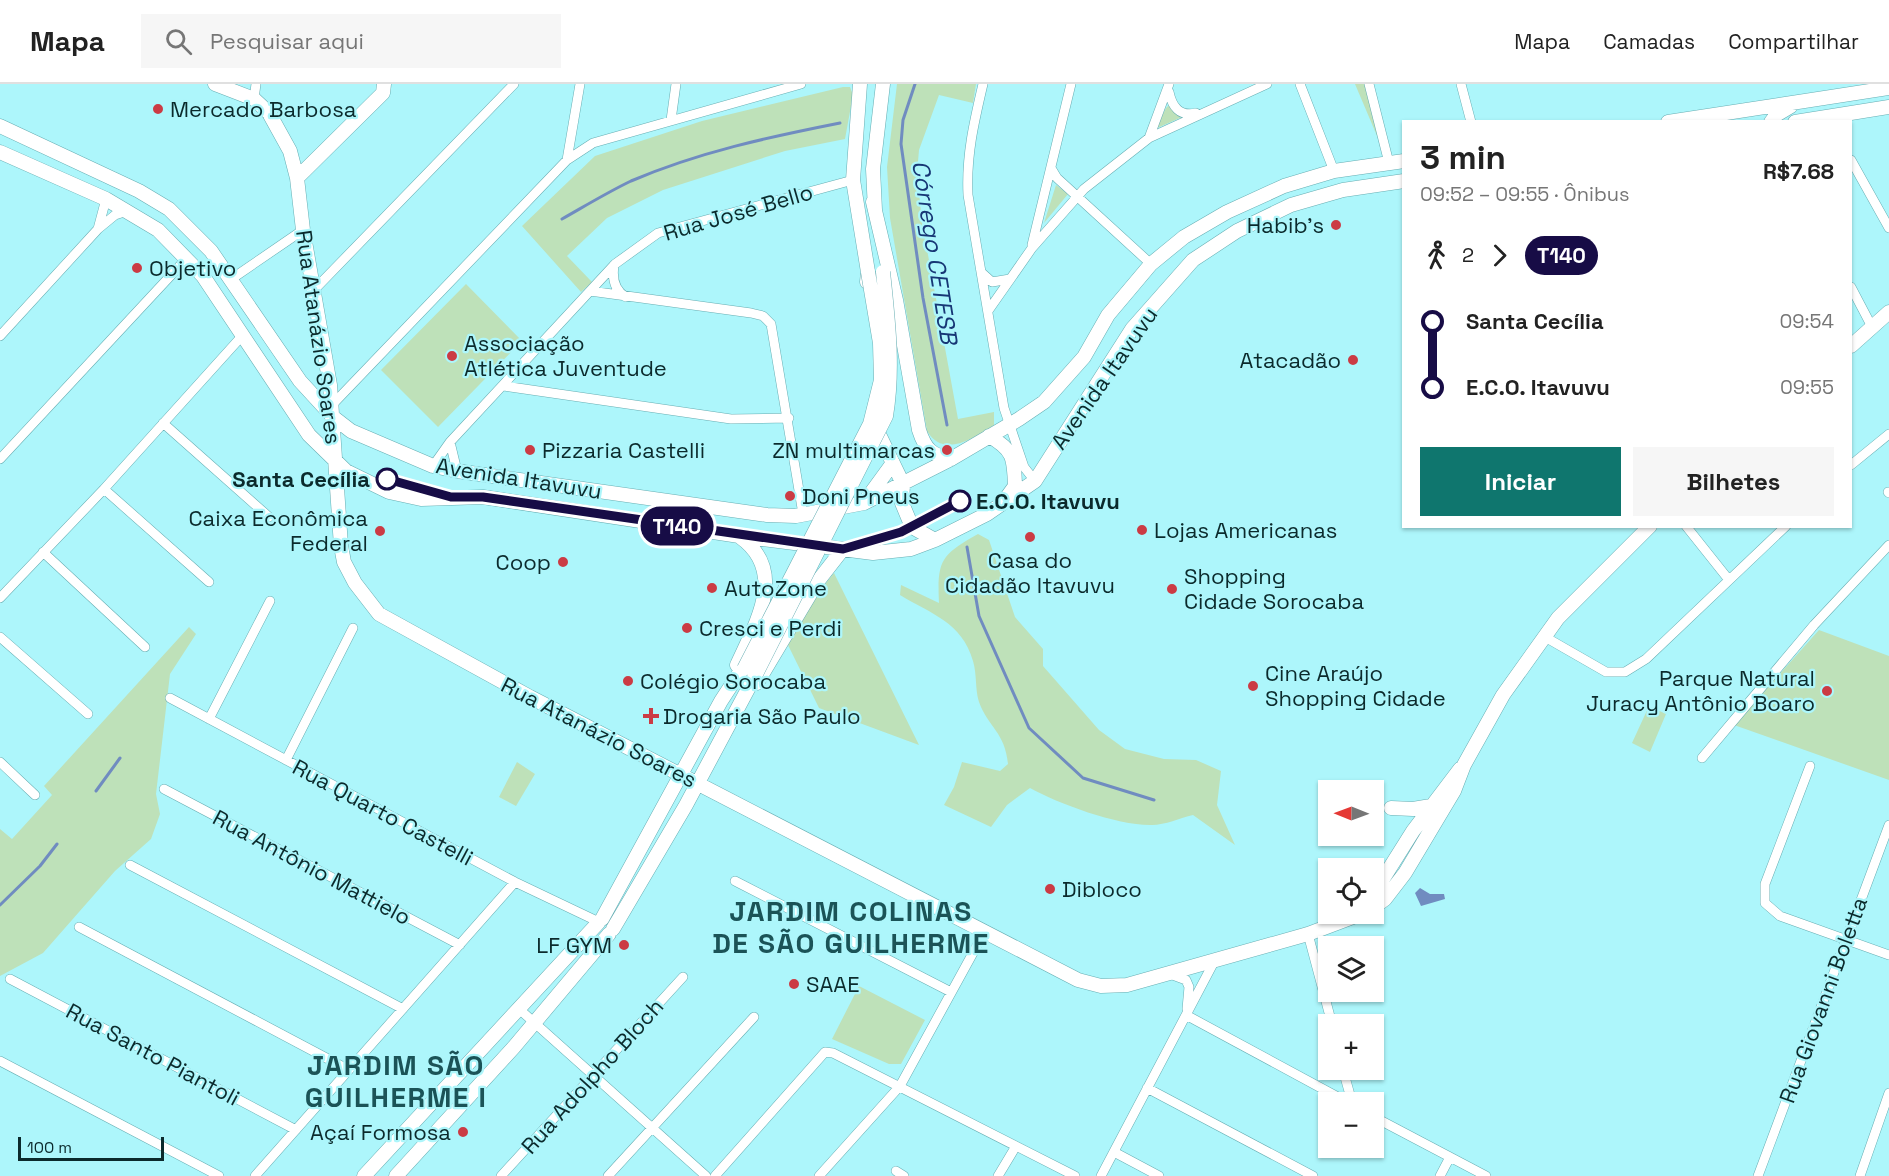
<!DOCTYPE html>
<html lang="pt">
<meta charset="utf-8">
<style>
:root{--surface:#fff;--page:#f6f6f6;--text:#222;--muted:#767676;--line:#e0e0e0;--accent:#0f766e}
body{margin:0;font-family:"Space Grotesk",sans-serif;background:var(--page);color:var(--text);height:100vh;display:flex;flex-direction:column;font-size:22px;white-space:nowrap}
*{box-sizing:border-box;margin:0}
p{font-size:20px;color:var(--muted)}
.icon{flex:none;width:33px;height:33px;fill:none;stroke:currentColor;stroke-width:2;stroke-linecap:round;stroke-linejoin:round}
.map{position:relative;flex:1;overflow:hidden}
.drawer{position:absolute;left:1402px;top:36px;width:450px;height:408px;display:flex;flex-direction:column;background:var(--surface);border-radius:0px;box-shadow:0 2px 4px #0004}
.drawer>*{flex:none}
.badge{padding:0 12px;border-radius:20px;font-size:21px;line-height:39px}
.needle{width:39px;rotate:271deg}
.buttons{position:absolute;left:1318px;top:696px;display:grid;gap:12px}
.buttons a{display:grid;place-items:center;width:66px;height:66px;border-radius:0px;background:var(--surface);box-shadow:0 2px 4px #0004;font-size:30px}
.scale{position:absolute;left:18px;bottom:15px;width:146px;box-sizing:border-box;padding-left:6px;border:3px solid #0b2a2c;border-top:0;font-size:16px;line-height:21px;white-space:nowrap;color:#0b2a2c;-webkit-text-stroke:4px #adf6fb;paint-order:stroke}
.map>.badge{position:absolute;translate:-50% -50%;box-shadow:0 0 0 3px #fff}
.legs{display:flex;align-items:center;gap:9px;height:66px;padding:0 18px;font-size:20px}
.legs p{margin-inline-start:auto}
.summary{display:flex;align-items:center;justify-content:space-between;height:102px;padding:0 18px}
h1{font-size:33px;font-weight:800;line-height:45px}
.action{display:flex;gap:12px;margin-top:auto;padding:12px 18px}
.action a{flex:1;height:69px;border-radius:0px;background:var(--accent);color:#fff;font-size:24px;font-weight:800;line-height:69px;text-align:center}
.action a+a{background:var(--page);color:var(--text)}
ul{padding:0 18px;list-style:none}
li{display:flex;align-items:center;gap:21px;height:66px;font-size:22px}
li i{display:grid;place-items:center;width:9px;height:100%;margin:0 8px;background:currentColor}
li i::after{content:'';width:15px;height:15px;margin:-8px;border:4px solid;border-radius:50%;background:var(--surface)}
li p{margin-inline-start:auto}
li:first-child i{background:linear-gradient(#0000 50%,currentColor 0)}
li:last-child i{background:linear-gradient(currentColor 50%,#0000 0)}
header{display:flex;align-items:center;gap:36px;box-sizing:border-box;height:84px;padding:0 30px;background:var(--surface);border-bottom:2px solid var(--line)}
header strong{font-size:28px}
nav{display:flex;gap:33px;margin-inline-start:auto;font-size:21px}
.search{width:420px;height:54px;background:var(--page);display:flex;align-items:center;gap:15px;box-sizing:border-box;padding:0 21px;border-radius:0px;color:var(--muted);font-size:22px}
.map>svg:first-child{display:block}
</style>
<header>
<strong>Mapa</strong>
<div class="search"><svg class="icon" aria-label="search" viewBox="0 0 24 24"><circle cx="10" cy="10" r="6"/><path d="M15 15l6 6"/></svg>Pesquisar aqui</div>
<nav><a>Mapa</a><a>Camadas</a><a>Compartilhar</a></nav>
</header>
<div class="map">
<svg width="1889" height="1092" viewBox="0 0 1889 1092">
<rect width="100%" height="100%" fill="#adf6fb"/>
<!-- green -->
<path fill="#bee1b9" d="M897,0H976L973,19L939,11L919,66L917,89L922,138L958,335L994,328V341C973,354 944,375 927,347L890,134L887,83Z
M1355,0H1366L1383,66Z
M843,3H850L853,11L845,55L785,67L663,106L607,134L567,172L592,198L581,208L522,142L595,72L702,37Z
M1169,21L1182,33L1155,45L1166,24Z
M1056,101L1068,110L1044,139Z
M466,200L522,257L438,343L381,286Z
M978,450L989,456L1015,533L1043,565V582L1099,646L1125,665L1164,675L1196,676L1221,687L1217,721L1235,761L1193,731C1180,734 1165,741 1152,741C1119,742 1059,720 1030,704L1007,721L991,743L944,721L954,703L962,678L1000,687L1008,680C1005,648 988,643 979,618C975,606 977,590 973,577C962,538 931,530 900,511L901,501L939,519C937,476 941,471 978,450Z
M834,489L919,661L819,624L788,561L817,510Z
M189,543L196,550L170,590L156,710L160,730L151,755L115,787L43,869L0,892V745L12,755L52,711L44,702Z
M1819,546L1889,572V696L1734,641Z
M1649,622L1666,630L1650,668L1632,659Z
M517,678L535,690L516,722L499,713Z
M859,902L925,936L901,980H889L832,955Z"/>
<!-- water -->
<path fill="#708cc0" d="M1420,804L1430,810H1444L1445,815L1421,822L1415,809Z"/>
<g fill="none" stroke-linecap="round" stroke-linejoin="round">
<!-- stream -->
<path stroke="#708cc0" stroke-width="3" d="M915,0L903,36L901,60L923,214L947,341
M562,135C585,122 608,108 631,97C699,68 769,53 840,39
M967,463L979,532L1029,644L1083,694L1154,716
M96,707L120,674
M0,821L40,782L57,760"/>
<!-- street casing -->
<g stroke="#67aeb3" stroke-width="10">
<path id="street" d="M983,0C974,38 966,72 968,111L1004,324L1024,383L1035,397
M1300,0L1334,87
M1369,0L1389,79
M1461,0L1471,38
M1169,8C1172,22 1179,33 1196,29
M254,15L256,0
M671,36L676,0
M1149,54L1169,0
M567,76L580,0
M1851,76L1889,144
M1051,84L1057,94L1151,180
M98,145L106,115
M1032,161L1071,0
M614,181C612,194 614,206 626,213
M982,189L992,198L1010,195
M230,196L303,146
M1851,203L1872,243
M314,206L514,0
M590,207L751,229L763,232L771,240L803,430
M988,227L1032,164L1084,105L1149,54L1267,0
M0,252L98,145L115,131L127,127
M504,302L731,335L789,334
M332,321L567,76L593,59L801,0
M163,339L269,433
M450,358L457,387
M0,375L187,174
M1851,381L1889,350
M433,382L450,358L615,180L658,149L853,96
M104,405L209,498
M1888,408L1889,409
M1686,442L1729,496
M43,468L145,563
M0,514L104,405L242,252
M0,553L88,630
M1545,553L1606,588H1625L1646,575L1786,442
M170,614L515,798L599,838
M209,635L270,517
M1702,674L1814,541L1889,461
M286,676L353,544
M0,678L35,711
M1810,682L1765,800V819L1780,832L1889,871
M164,705L460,861
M130,781L403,925
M735,797L951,908
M79,843L349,986
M1308,850L1332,940
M1170,890L1186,896L1189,903L1187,925
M10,895L296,1046
M518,924L706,1092
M1186,931L1347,1018
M0,977L219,1092
M1343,986L1352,1018
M1147,1004L1313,1092
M1374,1033L1486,1092
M1114,1068L1159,1092
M896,1087L904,1092
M255,1092L515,798
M501,1092L683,893
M608,1092L754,933
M715,1092L825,968L833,969L1075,1092
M819,1092L900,1002L985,847
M998,1092L1016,1062
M1101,1092L1215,876
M1440,1092L1450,1073
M1758,1092L1889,741
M1860,1092L1889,1009"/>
</g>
<!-- secondary casing -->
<g stroke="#67aeb3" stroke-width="15">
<path id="secondary" d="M215,0L254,15L269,29L290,67L297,94L303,146L330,301L341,462L344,478L355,499L379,530L530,613L1078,896L1101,902L1127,901L1308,850L1361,830
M860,0L853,96L868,188L867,198
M1668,38L1889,4
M1771,38L1776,31L1791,22
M1795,38L1889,23
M0,42L139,107L169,125L211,167L300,297L333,333L351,347L433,382L457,387L767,431L796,432L864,419L951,375L1019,335L1044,318L1084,273L1108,231L1151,180L1184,153L1227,128L1284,102L1334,87L1404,77
M0,68L106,115L158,146L203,192L309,351L346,387L389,408L421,415L483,413L746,453L873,469L911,465L935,456L987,430L1035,397L1132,245L1193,176L1237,147L1291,121L1343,106L1404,97
M297,94L383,9L384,0
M873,118L896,216L919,346C925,365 932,372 951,375
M875,126L873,85L883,0
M1851,262L1889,228
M874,340L903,400L902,419L912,443L935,456
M989,352C1014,366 1014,374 1015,402L1007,413
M866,416L893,379
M737,581C756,539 788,487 740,453
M757,599L818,497L843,465
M1391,724L1413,725L1431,722
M1374,809L1413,747L1460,685
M1374,823L1385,815L1405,789L1454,707L1464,681L1503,611L1558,534L1650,442
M602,835L721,617L749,574
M613,845L686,721L756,590
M364,1092L598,839
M396,1092L514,963L609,850"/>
</g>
<!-- street -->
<use href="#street" stroke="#fff" stroke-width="9"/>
<!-- secondary -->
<use href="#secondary" stroke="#fff" stroke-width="14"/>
<!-- secondary-bridge casing -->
<g stroke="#67aeb3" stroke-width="15" stroke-linecap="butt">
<path id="secondary-bridge" d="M744,585L870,340L881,296L880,259L868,188
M756,590L886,332C894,284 888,236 883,188"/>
</g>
<!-- secondary-bridge -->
<use href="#secondary-bridge" stroke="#fff" stroke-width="14"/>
</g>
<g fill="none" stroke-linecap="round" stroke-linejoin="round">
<!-- line-1 casing -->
<g stroke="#fff" stroke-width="14">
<path id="line-1" d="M387,395L451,413H483L843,465L901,448L960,417"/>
</g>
<!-- line-1 -->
<use href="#line-1" stroke="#170c46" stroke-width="9"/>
</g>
<!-- markers -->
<g fill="#cb3b44" stroke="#adf6fb" stroke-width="2">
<circle cx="158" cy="25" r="6"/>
<circle cx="1336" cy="141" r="6"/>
<circle cx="137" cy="184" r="6"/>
<circle cx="452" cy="272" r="6"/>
<circle cx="1353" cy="276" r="6"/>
<circle cx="530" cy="366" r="6"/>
<circle cx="947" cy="366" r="6"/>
<circle cx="790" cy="412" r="6"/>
<circle cx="1142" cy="446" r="6"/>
<circle cx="380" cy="447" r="6"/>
<circle cx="1030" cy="453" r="6"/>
<circle cx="563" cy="478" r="6"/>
<circle cx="712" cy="504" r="6"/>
<circle cx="1172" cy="505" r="6"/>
<circle cx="687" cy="544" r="6"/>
<circle cx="628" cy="597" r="6"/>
<circle cx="1253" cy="602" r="6"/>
<circle cx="1827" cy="607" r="6"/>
<path d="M648 623h6v6h6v6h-6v6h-6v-6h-6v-6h6z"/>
<circle cx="1050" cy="805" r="6"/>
<circle cx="624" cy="861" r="6"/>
<circle cx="794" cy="900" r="6"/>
<circle cx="463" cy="1048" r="6"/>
</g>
<g fill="#fff" stroke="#170c46" stroke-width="3">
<circle cx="387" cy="395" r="10"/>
<circle cx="960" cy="417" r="10"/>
</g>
<g text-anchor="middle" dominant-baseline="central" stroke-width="4.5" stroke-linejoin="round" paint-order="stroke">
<!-- poi labels -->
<g font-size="22" fill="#0b2a2c" stroke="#adf6fb" text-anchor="start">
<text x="170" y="25">Mercado Barbosa</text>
<text x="1324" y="141" text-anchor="end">Habib's</text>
<text x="149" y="184">Objetivo</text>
<text x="464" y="259">Associação<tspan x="464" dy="25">Atlética Juventude</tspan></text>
<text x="1341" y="276" text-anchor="end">Atacadão</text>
<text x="542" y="366">Pizzaria Castelli</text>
<text x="935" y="366" text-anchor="end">ZN multimarcas</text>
<text x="802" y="412">Doni Pneus</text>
<text x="368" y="434" text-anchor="end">Caixa Econômica<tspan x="368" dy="25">Federal</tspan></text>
<text x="1154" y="446">Lojas Americanas</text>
<text x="1030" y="476" text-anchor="middle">Casa do<tspan x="1030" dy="25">Cidadão Itavuvu</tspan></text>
<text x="551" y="478" text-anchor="end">Coop</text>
<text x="1184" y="492">Shopping<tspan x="1184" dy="25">Cidade Sorocaba</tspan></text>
<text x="724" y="504">AutoZone</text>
<text x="699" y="544">Cresci e Perdi</text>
<text x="1265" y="589">Cine Araújo<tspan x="1265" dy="25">Shopping Cidade</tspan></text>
<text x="1815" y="594" text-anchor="end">Parque Natural<tspan x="1815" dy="25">Juracy Antônio Boaro</tspan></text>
<text x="640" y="597">Colégio Sorocaba</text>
<text x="663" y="632">Drogaria São Paulo</text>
<text x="1062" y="805">Dibloco</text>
<text x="612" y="861" text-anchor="end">LF GYM</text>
<text x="806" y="900">SAAE</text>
<text x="451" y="1048" text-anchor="end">Açaí Formosa</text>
</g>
<!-- street labels -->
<g font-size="22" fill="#0b2a2c" stroke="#adf6fb">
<text transform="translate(738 128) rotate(-16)">Rua José Bello</text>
<text transform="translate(319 253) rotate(82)">Rua Atanázio Soares</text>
<text transform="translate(1104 294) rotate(-55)">Avenida Itavuvu</text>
<text transform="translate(519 394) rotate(9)">Avenida Itavuvu</text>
<text transform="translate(599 648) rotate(27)">Rua Atanázio Soares</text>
<text transform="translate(383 728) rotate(28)">Rua Quarto Castelli</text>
<text transform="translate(312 783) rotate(28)">Rua Antônio Mattielo</text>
<text transform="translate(1823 916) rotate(-70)">Rua Giovanni Boletta</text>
<text transform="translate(153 970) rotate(28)">Rua Santo Piantoli</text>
<text transform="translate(592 992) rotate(-48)">Rua Adolpho Bloch</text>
</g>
<!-- stop labels -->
<g font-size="22" font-weight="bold" fill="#0b2a2c" stroke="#adf6fb" text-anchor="end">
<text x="370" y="395">Santa Cecília</text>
<text x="976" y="417" text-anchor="start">E.C.O. Itavuvu</text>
</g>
<!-- water labels -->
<g font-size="24" font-style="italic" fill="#173775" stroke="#adf6fb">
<text transform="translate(935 168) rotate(81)">Córrego CETESB</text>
</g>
<!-- district labels -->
<g font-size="28" font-weight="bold" letter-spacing="1.5" fill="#1b5357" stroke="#adf6fb">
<text x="851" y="827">JARDIM COLINAS<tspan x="851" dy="32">DE SÃO GUILHERME</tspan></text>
<text x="396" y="981">JARDIM SÃO<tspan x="396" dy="32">GUILHERME I</tspan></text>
</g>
</g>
</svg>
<div class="buttons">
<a><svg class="needle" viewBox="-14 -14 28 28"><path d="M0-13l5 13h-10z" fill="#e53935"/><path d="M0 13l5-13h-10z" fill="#767676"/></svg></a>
<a><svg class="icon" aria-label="locate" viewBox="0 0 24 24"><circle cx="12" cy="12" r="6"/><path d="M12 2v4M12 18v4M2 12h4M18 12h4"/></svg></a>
<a><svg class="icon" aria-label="layers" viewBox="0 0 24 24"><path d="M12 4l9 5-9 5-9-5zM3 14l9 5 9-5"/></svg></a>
<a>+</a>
<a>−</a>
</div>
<div class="scale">100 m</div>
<b class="badge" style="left:677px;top:442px;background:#170c46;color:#fff">T140</b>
<section class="drawer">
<div class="summary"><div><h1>3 min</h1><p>09:52 – 09:55 · Ônibus</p></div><b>R$7.68</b></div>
<div class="legs"><svg class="icon" aria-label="walk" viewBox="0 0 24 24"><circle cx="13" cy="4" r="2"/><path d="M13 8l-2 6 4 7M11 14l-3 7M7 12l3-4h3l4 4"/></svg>2<svg class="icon" aria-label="forward" viewBox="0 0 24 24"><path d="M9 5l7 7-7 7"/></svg><b class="badge" style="background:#170c46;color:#fff">T140</b></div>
<ul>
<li><i style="color:#170c46"></i><b>Santa Cecília</b><p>09:54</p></li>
<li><i style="color:#170c46"></i><b>E.C.O. Itavuvu</b><p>09:55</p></li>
</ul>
<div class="action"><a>Iniciar</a><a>Bilhetes</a></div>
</section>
</div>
